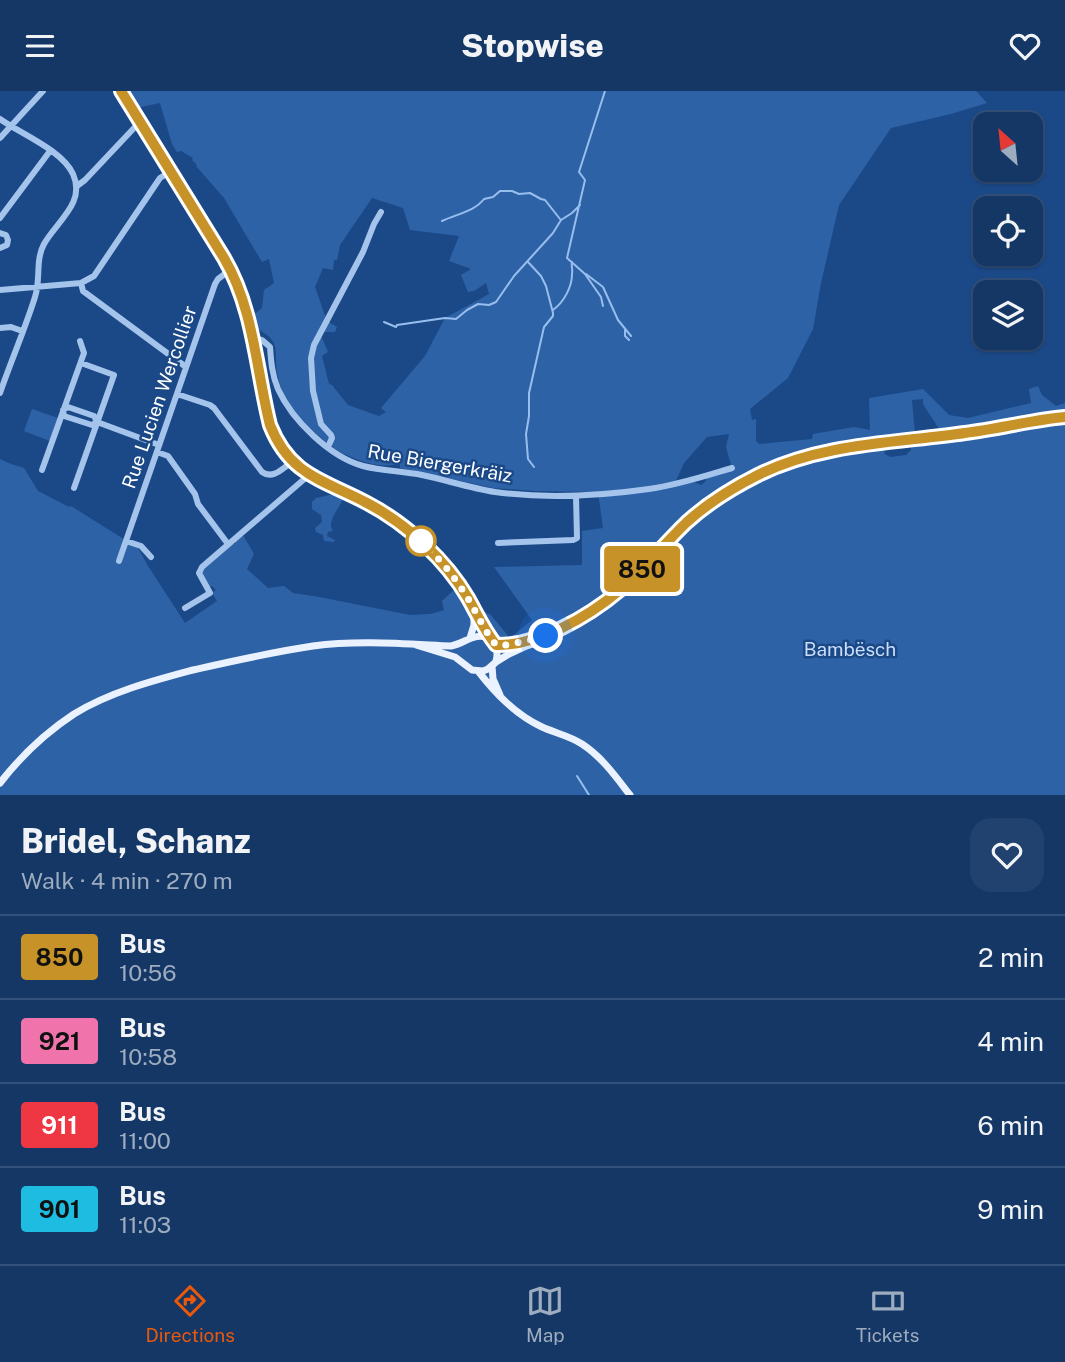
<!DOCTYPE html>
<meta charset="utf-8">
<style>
:root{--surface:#143766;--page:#21426f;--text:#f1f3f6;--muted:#9dacbf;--line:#33517a;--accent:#ea580c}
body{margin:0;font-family:"Public Sans",sans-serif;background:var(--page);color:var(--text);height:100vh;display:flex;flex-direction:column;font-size:26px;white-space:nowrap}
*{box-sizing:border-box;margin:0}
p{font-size:23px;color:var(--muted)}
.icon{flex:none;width:38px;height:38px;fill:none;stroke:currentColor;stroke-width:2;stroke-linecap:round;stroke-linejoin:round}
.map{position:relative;height:704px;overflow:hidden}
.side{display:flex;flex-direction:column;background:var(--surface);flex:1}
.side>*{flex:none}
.badge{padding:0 14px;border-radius:5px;font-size:24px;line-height:46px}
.needle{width:46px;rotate:333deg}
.fabs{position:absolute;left:973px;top:21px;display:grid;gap:14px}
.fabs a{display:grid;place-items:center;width:70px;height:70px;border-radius:14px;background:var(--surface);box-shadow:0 2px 5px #0004,0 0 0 2px var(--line);font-size:35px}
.you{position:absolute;width:35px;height:35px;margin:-18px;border:5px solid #fff;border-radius:50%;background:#1a73e8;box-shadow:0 0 0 10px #1a73e833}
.map>.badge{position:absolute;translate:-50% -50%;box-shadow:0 0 0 4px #fff}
.round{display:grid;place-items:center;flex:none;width:74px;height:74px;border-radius:21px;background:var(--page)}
.summary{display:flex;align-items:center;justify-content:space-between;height:119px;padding:0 21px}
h1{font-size:33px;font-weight:800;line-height:52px}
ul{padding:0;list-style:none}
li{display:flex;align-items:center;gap:21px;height:84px;padding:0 21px;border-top:2px solid var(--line)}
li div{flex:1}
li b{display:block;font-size:26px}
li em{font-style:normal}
li .badge{min-width:77px;font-weight:700;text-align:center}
header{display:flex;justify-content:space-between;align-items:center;height:91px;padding:0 21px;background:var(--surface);font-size:32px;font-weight:800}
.dock{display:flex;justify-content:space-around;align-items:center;height:98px;border-top:2px solid var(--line);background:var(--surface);font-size:19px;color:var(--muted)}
.dock a{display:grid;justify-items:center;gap:4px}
.dock .on{color:var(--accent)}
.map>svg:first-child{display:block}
</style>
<header><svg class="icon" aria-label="menu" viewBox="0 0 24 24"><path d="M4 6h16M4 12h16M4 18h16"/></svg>Stopwise<svg class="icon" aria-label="heart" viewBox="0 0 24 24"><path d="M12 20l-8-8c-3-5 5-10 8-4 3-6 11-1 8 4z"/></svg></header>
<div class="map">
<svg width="1065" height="704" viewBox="0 0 1065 704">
<rect width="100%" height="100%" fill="#1b4988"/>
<!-- green -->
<path fill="#2e62a6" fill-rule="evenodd" d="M127,0H976L987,12L951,23L891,37L839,114L821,192L813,238L788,287L750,318L752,329L756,328V350L759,353L812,348L813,343L854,336L870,339L869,307L923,298L949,324L968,327L1031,312L1029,298L1038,295L1042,304L1056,315L1065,312V319L941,341L923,313V308L912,309L915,343L898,344L885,348L819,356L818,365L882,356L884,358L885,363L890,366L906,364L911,359V354L916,352L1065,331V704H0V368L11,373L24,377L38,400L69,416L71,415L138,457L148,475L185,532L217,510L212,502L216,499L212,495L209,496L201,481L231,453H235V449L243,444L254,463L247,478L268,497L284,495L293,502L319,506L410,524L431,523L444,519L442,510L456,497L461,505L467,506L485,533L482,526L484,520L488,523H490L510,547L532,529L494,476L582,474V440L603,437L598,401L534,400L493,397L400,377V373C374,378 357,369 334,358L331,351L327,352C304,332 282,312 277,281C275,272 278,257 272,249C264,238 254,242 253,224L262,217L264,199L274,192L269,168L262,171L224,107L196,75L197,74L192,69L193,67L181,60L177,61L172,53L160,12L136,17L127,5ZM372,107L403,117L410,139L459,145L449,170L471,178L461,184L468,201L474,200L486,192L489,203L445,227L425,265L381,317L386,321L379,325L348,314L332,294L329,293L322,265L328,261L321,244L324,241H335L337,236L327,230L315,196L323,177L333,179L334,169H337L340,154ZM729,343L726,356L732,377L706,387V390L701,394L690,389L675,392L684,372L707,346Z
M32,318L58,327L50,350L24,340Z
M334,403L343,408C339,418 326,431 333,440L328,441L327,445L335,449L334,451L324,450L323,444L316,441L315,437L322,431L321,424L312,418V411L316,407Z"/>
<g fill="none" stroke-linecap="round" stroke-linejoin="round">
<!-- stream -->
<path stroke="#98beee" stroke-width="2" d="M442,130C456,123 474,121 484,108L493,106L500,100H512L519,103L530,102L541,108L545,109L560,128
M528,171L541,185L546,195L553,222V225L544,236L529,302V325L526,343L528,368L534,376
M586,183L603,196L618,229L631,245
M603,215L601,206L585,183L567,167L585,89L579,81L605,0
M553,219C564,211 572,196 572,183C573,179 571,175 572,171
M384,231L396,236L397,234L445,227L456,228L467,219L478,213L489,214L496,211L514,185L553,142L561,129L572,122L580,114
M625,239V245L629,249
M577,685L589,704"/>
<!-- minor -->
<path stroke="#a5c4ec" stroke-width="6" d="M0,28C21,43 62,59 73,83C86,112 57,130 44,153C35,170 41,188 35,206C25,238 11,270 0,302
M0,47L43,0
M77,95L85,89L135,36L141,31
M0,127L50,60
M0,142L6,144L8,149L7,154L0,157
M81,192L83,200L186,276
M0,199L81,192L94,185L160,87L171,80
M0,237L11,236L22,240
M252,246L262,249L270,256C271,270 272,284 278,298C292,329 330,366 363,375C382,380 402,380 422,384C446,389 470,397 495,401C545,408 599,405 649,398C678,394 705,385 732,377
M177,303L210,314L214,317L262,381C273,389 283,377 292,371
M97,331L92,334L64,325L63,319L68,316L94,325L97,331L159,354
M328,356L332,347L331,344L321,333L313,300L311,267L314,254L363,161L374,133L381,121
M157,361L168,365L195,403L198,413L228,453
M42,379L84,262L80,250
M74,397L114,284L81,272
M126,450L141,455L151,466
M498,452L573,449L577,447L576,405
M119,470L215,193L218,188L230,179
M185,517L210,502L199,482L202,476L309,384"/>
<!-- major -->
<path stroke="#eaf2ff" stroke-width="7" d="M121,0L224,167C239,192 247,218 252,247C261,288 262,340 293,371C312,391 342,399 367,412C407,433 442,466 467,505C471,512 474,521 479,528C487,542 501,554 496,570
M470,547L474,534V520
M416,554L455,566L472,579L483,580L488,578L496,571L509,563L535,551L595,517L619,500L699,421L741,393L780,374L835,359L968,342L1065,326
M496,554H508L536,547
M492,575L493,588L500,604
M478,580C496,603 515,623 542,636C555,642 570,645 582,653C602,666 616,686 630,704
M0,692C21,665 45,642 74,623C110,601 152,590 193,579C233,570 272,561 313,555C358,549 406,553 451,555C466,552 475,540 491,548"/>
</g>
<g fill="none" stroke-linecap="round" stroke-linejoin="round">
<!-- line casing -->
<g stroke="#fff" stroke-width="16">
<path id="line" d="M121,0L224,167C254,218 256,278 270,334C290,385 324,389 367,412C388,423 407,437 424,453C440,468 457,488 468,507C477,523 484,539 496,554C538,555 588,526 620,499C644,478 664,453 687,431C708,412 732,397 758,384C822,352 896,352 965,342C999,338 1031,329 1065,326"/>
</g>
<!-- line -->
<use href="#line" stroke="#c79227" stroke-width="10"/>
<!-- walk -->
<path stroke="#fff" stroke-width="7" stroke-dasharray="0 12.6" d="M421,450C438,466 455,486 467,506C477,522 484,539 496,554H508L546,545"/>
</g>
<!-- markers -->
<circle fill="#fff" stroke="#c79227" stroke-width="3.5" cx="421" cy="450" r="14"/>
<g text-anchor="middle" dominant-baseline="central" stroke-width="5" stroke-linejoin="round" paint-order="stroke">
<!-- street labels -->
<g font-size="19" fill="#fff" stroke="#1b4988">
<text transform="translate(159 306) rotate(-71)">Rue Lucien Wercollier</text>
<text transform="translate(440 372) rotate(10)">Rue Biergerkräiz</text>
</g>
<!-- park labels -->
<g font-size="19" fill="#cadef9" stroke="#1b4988">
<text x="850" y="558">Bambësch</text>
</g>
</g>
</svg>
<div class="fabs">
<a><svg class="needle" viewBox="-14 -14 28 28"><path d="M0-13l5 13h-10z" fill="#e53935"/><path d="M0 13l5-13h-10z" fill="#9dacbf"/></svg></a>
<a><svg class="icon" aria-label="locate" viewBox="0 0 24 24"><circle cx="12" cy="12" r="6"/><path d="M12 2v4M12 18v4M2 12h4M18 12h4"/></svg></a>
<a><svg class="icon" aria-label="layers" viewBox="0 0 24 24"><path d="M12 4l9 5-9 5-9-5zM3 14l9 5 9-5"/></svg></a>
</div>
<div class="you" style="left:546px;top:545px"></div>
<b class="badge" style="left:642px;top:478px;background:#c79227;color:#111">850</b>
</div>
<section class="side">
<div class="summary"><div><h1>Bridel, Schanz</h1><p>Walk · 4 min · 270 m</p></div><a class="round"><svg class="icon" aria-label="heart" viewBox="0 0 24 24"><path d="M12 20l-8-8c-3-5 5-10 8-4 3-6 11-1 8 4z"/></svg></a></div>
<ul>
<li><span class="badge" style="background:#c79227;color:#111">850</span><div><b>Bus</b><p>10:56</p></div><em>2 min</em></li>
<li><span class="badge" style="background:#f173ac;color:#111">921</span><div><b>Bus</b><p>10:58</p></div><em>4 min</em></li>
<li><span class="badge" style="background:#ef3744;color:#fff">911</span><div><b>Bus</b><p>11:00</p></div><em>6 min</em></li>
<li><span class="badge" style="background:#1fbce1;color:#111">901</span><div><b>Bus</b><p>11:03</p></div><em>9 min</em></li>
</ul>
</section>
<nav class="dock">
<a class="on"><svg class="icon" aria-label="directions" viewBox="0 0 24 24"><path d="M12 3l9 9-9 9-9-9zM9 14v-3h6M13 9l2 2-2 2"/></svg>Directions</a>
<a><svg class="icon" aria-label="map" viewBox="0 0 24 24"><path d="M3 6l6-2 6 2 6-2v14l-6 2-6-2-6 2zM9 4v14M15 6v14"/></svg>Map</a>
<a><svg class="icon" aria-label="tickets" viewBox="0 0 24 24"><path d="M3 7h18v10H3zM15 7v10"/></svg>Tickets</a>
</nav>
